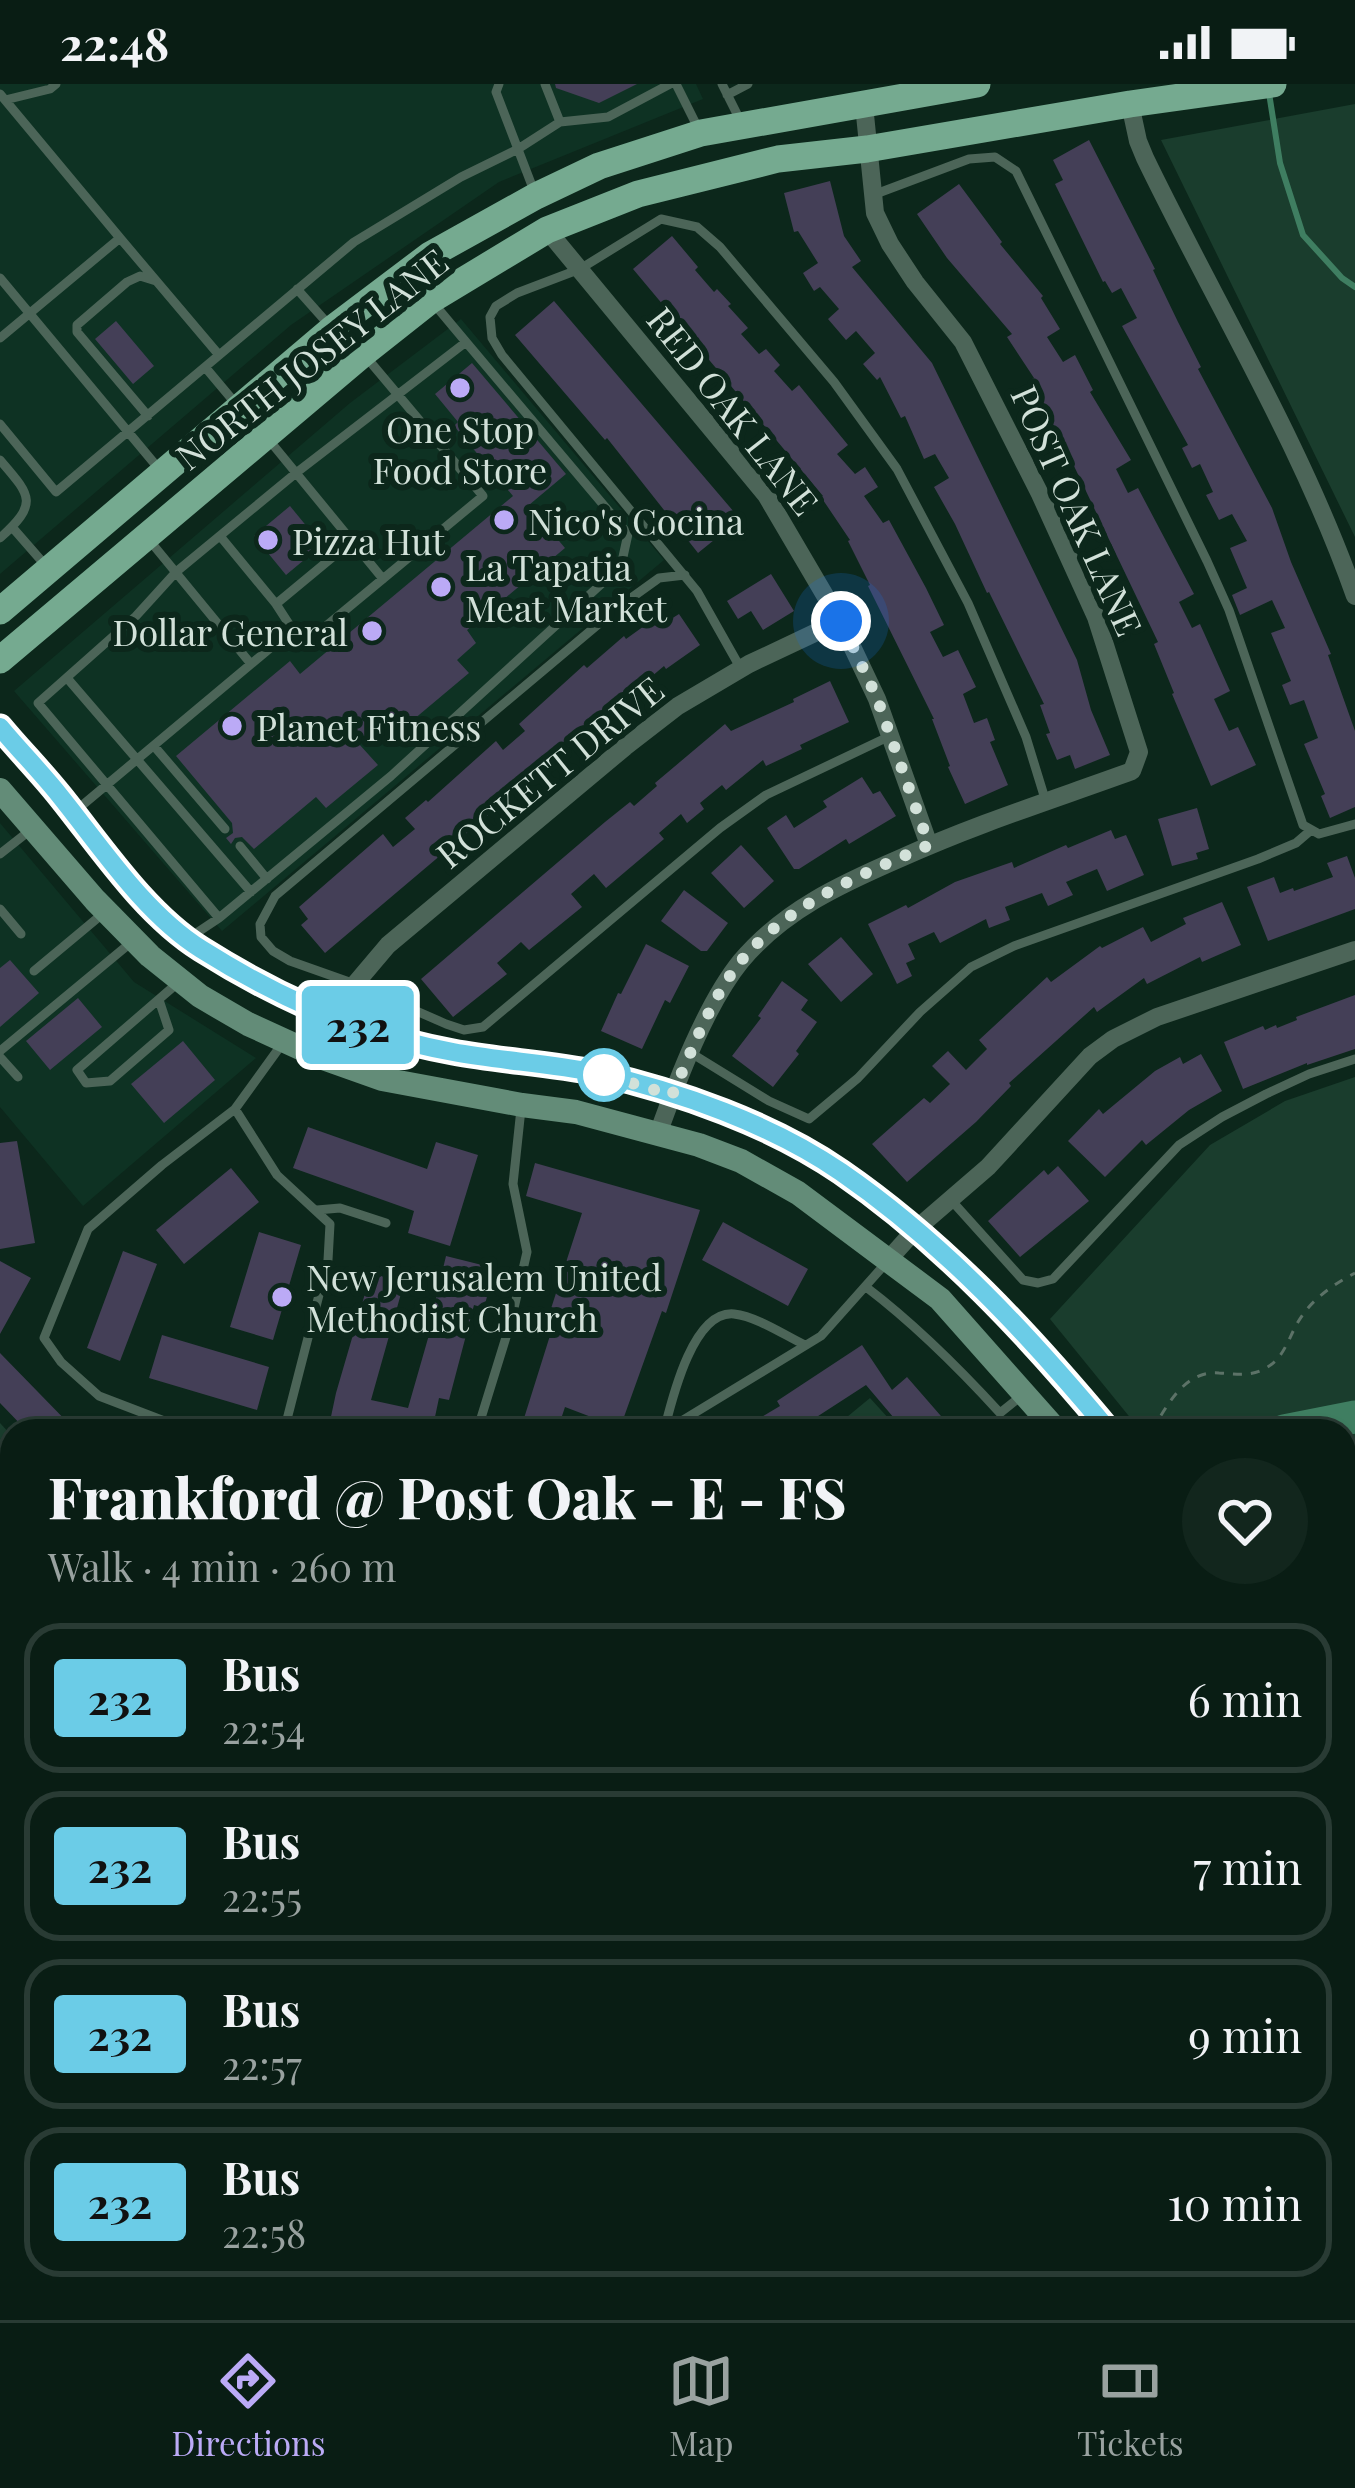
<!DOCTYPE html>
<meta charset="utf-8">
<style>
:root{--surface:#091d14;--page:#12261d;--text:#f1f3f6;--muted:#99a2a0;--line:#293b34;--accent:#bbaaf6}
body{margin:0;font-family:"Playfair Display",serif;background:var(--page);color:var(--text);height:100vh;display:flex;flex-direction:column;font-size:45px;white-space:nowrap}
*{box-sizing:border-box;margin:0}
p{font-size:39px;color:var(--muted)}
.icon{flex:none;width:66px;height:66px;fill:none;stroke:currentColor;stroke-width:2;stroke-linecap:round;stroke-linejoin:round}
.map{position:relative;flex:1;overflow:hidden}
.drawer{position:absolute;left:0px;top:1335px;width:1356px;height:903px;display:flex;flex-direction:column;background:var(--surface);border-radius:36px 36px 0 0;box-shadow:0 3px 9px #0004,0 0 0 3px var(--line)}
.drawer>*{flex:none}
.badge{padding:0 24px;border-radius:9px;font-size:42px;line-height:78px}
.you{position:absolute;width:60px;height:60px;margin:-30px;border:9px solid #fff;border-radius:50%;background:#1a73e8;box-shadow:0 0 0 18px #1a73e833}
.map>.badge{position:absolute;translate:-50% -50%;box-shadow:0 0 0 6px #fff}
.round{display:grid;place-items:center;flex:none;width:126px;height:126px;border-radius:63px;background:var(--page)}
.head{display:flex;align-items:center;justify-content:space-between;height:204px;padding:0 48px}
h1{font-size:57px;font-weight:800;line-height:90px}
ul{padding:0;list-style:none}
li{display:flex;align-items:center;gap:36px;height:150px;margin:0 24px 18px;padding:0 24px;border:6px solid var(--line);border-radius:36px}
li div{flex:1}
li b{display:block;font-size:45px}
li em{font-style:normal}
li .badge{min-width:132px;font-weight:700;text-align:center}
.status{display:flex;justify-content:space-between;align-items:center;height:84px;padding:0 60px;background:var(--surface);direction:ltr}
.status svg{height:33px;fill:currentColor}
.tabs{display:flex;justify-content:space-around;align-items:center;height:168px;border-top:3px solid var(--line);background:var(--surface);font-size:33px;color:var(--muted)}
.tabs a{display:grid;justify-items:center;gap:6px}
.tabs .on{color:var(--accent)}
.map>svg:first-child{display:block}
</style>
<div class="status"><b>22:48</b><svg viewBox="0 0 49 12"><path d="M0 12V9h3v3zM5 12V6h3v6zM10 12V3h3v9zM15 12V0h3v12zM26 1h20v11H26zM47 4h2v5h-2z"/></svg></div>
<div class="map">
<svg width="1355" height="2236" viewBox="0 0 1355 2236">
<rect width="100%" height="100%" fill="#0c271b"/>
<!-- built -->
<path fill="#0e3223" d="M0,0H696L703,15L499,98L291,241L0,490Z
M461,235L664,476L222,847L14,607L350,319Z
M0,739L134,898L256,974L83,1122L0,1023Z"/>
<!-- green -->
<path fill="#1a3d2d" d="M1355,20V453L1161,56Z
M1355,993V1599L1344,1589V1347H1141L1050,1235L1210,1061L1285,1017Z
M870,1314L900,1347H830Z
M0,1339L12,1352V1894L0,1896Z"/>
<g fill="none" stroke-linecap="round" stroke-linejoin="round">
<!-- stream -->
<path stroke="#3f7e61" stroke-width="6" d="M1269,9L1280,79L1303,151L1342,194L1355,203"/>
<!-- river -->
<path stroke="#3f7e61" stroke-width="33" d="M1284,1347L1355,1333
M0,1593L12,1592"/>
</g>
<!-- building -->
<path fill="#443f57" d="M555,0H637L599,19L556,4Z
M1089,56L1155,185L1153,186L1178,238L1201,283L1198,285L1272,424L1291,478L1331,570L1328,571L1355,647V723L1330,734L1321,712L1325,710L1304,660L1318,654L1304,616L1290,621L1282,601L1291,597L1271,549L1285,544L1272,516L1240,531L1232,511L1247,504L1230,464L1247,457L1232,430L1219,436L1206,411L1213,408L1200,380L1192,384L1182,364L1188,361L1122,242L1137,234L1121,204L1112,209L1105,197L1103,198L1055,100L1063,96L1053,76Z
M830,97L844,152L861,177L852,183L932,279L1077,576L1091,626L1110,671L1075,685L1070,671L1057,676L1046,650L1050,649L1040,621L1044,620L989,508L987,509L955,440L934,403L949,394L935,370L924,375L905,332L901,334L880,293L877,296L863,280L875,269L856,247L846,256L828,235L839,225L820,203L814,207L803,189L818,179L798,147L794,148L784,109Z
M959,100L1002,158L1000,160L1043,212L1041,214L1060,245L1047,253L1063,278L1075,271L1093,306L1090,308L1131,376L1116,385L1128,409L1138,404L1194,510L1179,518L1192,544L1200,540L1230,607L1214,615L1229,647L1238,643L1256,681L1211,702L1172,610L1174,609L1154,560L1158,558L1074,382L1050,340L1053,339L1030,296L1034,294L1007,253L1012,250L947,174L917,130Z
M672,152L698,183L695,186L714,208L717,205L731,220L728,222L748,244L741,250L759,270L766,265L780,281L774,287L792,307L799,301L848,361L837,370L855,390L865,383L878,403L864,412L883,439L889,436L926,504L944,541L930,548L943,573L958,566L976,603L963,610L974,639L987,634L995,656L990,658L1008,701L965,720L948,683L950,682L932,635H934L868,502L870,501L848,457L850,456L821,413L823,412L633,185Z
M554,217L740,435L698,469L607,354L605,356L515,251Z
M116,237L154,282L133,300L95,255Z
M472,279L566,390L529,421L565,464L467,546L476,559L457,576L469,589L407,641L396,629L359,660L378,681L326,724L316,713L254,765L242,753L235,754L231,760L226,754L233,749L232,739L176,672L290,577L300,590L513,412L454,342L458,338L435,310Z
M290,422L322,461L286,491L254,452Z
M771,490L794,527L763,546L751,527L738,535L727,517Z
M679,530L700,561L666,585L664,582L325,869L301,841L308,835L299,823L383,750L393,763L415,745L405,734L426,716L428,718L496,657L503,666L525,647L519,640L584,581L587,584L624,552L626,555L658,532L663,540Z
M830,597L849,638L800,661L802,665L766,682L763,676L726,706L722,701L700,719L704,725L687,739L681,730L659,749L664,755L606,804L594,790L571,810L582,823L529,866L521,858L497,879L507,890L453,933L421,895L605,738L630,718L634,722L657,702L655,699L725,640L731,647L794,618L793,615Z
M862,693L873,710L880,707L896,732L849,760L846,755L799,785H794L767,744L786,731L794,744L827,723L823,717Z
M1197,724L1209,765L1196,769L1198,775L1172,782L1158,735Z
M1111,746L1115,755L1126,751L1144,791L1107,807L1097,785L1066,798L1073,811L1048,822L1042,809L1005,823L1010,836L989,844L986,835L940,859L934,848L908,860L915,875L906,879L912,892L897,900L868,840L906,821L908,824L955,798L1012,778L1014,784L1066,761L1068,764Z
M741,761L774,797L744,824L711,789Z
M1347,772L1355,794V825L1268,857L1247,803L1274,793L1280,809L1293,804L1294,807L1333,793L1327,779Z
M684,806L728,839L707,867H701L661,837Z
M1222,818L1241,861L1202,878L1200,873L1147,900L1144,894L1097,928L1094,923L1009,999L1011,1002L976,1038L907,1098L872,1060L924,1014L930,1019L950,1000L932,982L948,967L966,986L987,965L979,956L1047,893L1051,898L1100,862L1102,864L1143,843L1151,858L1186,840L1183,834Z
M841,853L873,890L841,918L808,880Z
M646,860L689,882L670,919L665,916L642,965L601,947L618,909L621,910Z
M10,876L39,909L0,943V884Z
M782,897L808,916L801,926L817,938L796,967L799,970L773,1003L732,972L761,934L758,932Z
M1355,911V965L1307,981V979L1243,1005L1224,958L1263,942L1265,946L1276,941L1277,944L1297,936L1296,933Z
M78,914L102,943L50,986L26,957Z
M183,957L215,996L164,1039L131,1000Z
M1201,970L1222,1007L1189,1026L1146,1061L1142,1056L1105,1093L1068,1057L1099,1025L1103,1030L1155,987L1180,973L1183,980Z
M308,1043L427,1085L436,1058L478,1071L450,1162L408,1149L414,1127L293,1084Z
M17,1057L35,1159L0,1165V1059Z
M535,1079L700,1126L666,1229L662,1227L620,1344L565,1323L557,1347H520L553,1242L546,1240L582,1129L526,1112Z
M1058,1082L1089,1117L1020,1173L988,1137L1044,1086L1048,1091Z
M231,1084L259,1118L184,1180L156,1146Z
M723,1138L808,1185L788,1222L702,1176Z
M259,1148L301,1161L273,1256L230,1243Z
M123,1167L157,1180L120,1277L87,1264Z
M446,1172L486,1182L480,1203L489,1205L484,1224L474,1221L449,1316L439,1314L432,1347H354L329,1342L336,1309L371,1189L404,1199L371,1316L408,1324L437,1223L434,1222Z
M0,1177L31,1194L0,1250Z
M162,1251L269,1283L257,1326L149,1294Z
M862,1261L892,1306L907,1293L954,1347H905L866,1301L795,1347H738L780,1322L777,1317Z
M0,1269L76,1347H27L0,1319Z"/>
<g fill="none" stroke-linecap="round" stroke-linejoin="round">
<!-- path -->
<path stroke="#5c7267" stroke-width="3" stroke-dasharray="9 9" stroke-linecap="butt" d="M1152,1347C1167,1321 1185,1286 1219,1289C1236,1290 1251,1293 1266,1284C1284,1274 1288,1255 1298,1238C1311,1216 1332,1201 1355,1189
M1344,1708L1355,1709
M0,1783L12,1781"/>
<!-- lane -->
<path stroke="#4c6558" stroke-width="9" d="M499,0L496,8L534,107
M545,0L560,38
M676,0L698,44
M722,0L741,38
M0,10L120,154L0,254
M727,11L748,0
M5,16L50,5L56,0
M873,111L969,75L995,73L1016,87L1207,477L1229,526L1303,741L1319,750L1355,740
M120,154L219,271
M0,194L159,385
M297,205L329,241
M435,221L466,258L628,450L621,482L391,692L219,834L38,619L136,532L176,488L296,389L466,258
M205,283L236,320
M148,332L77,248V241L127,198L140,192L156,197
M0,340L56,408L354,158L461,93L518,65L560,38L608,33L670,0
M269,356L383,495
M0,376C31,412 39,419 0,454
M12,443L46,482
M220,452L276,520L298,554
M150,457L251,580
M685,491L659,494L620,522L275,812L260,840L261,853L273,867L290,877L355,900L446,940L464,946L483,943L720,744L766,711L890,652
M276,520L352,457
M741,585L697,507L502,271L492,254L490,233L496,222L517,209L580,185L661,135L697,143L720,163L834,298L897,385L968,519L1026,653L1046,718
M67,594L251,808
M154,662L225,745
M73,729L275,560L320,547L483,412L367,274
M240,762L267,795
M0,770L33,744
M0,825L21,850
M189,854L219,834
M34,887L106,827
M159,916L169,946L110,997L86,999L77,986L180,897
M0,967L134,856
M691,969L769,1017L809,1035L858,994L920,928L971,883L1014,862L1258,775L1296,759L1310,747
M0,973L18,993
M235,1025L277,1091L330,1140L328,1176L284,1347
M951,1116L1023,1196L1038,1199L1053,1195L1179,1061L1222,1033L1266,1010L1309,990L1355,975
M317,1126L340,1124L386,1139
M866,1203C916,1241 958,1283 1000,1329L1020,1313
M238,1347L180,1343L99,1312L61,1278L44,1254L88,1145L162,1081L235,1025L282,960
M477,1347L511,1237L527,1168L513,1100L521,1025
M664,1347C672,1315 693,1226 734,1230C758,1233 784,1251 805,1261
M665,1347L821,1252L886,1179
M0,1970L12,1968
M0,2070L12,2077
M1344,2152L1355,2143
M171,2226L180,2236
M378,2236L382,2226
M608,2236V2226
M1247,2236L1259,2226"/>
<!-- street -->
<path stroke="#4c6558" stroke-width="18" d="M1130,20L1138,57L1145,74C1215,219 1301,359 1355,512
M547,146L766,411L840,537L877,615L929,761
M338,934L355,900L388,861L625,663L678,622L749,580L840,537
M658,1050C677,997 706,920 741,877C784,826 841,800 901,774C976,740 1055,715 1132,687L1139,668L1096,533L1040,410L963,258L915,198L890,160L875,129L864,21
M889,1175L915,1146L988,1083L1090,972L1113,955L1157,933L1355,866
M1344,1847L1355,1859
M1344,2007L1355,1997
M32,2226L40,2236
M318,2226L326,2236
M724,2226V2236
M495,2236L496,2226"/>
<!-- secondary -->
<path stroke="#638c78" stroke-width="24" d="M0,643C20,666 41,688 60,712C101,763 146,830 201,865C277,914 364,952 453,968C501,977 550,979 597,989C679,1008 772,1040 841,1088C944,1159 1029,1251 1109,1347
M0,706L95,816L150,872L200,912L248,940L320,973L382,995L522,1021L576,1028L699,1061L741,1077L798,1109L940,1215L1057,1347
M1344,1621L1355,1632
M1344,1673L1355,1683
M1344,1752L1355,1742
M0,2235L12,2220"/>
<!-- primary -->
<path stroke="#75aa90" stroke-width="27" d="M0,527L332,245L430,171L536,112L599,82L701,49L977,0
M0,576L364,269L431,216L547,146L638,110L778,75L867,65L1130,20L1273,0"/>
</g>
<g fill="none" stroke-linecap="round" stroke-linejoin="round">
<!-- line casing -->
<g stroke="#fff" stroke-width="27">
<path id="line" d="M0,643C19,666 41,688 60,712C101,763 145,830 201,865C277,913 364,952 453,968C500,977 550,979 597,989C678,1007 773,1041 841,1088C944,1159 1029,1251 1109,1347"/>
</g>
<!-- line -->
<use href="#line" stroke="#6bcce7" stroke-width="18"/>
<!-- walk -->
<path stroke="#d2e1d9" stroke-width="12" stroke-dasharray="0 21.6" d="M604,991L598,989L672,1011C692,967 710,916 740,878C789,819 861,791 929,761L877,614L841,537"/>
</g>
<!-- markers -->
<g fill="#bbaaf6" stroke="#0c271b" stroke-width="4.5">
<circle cx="460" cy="304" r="12"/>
<circle cx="504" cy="436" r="12"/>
<circle cx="268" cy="456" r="12"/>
<circle cx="441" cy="503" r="12"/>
<circle cx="372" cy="547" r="12"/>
<circle cx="232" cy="642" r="12"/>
<circle cx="282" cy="1213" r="12"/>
</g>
<circle fill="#fff" stroke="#6bcce7" stroke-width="6" cx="604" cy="991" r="24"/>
<g text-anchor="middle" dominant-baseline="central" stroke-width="12" stroke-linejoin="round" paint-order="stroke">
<!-- street labels -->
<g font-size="36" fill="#d2e1d9" stroke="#0c271b">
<text transform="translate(311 274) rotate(-38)">NORTH JOSEY LANE</text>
<text transform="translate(734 326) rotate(52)">RED OAK LANE</text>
<text transform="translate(1078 426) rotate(66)">POST OAK LANE</text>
<text transform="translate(549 687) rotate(-39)">ROCKETT DRIVE</text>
</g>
<!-- poi labels -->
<g font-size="36" fill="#d2e1d9" stroke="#0c271b" text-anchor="start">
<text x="460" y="344" text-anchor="middle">One Stop<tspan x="460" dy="41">Food Store</tspan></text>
<text x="528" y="436">Nico's Cocina</text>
<text x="292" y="456">Pizza Hut</text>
<text x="465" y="482">La Tapatia<tspan x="465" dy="41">Meat Market</tspan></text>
<text x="348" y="547" text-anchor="end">Dollar General</text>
<text x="256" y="642">Planet Fitness</text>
<text x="306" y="1192">New Jerusalem United<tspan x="306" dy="41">Methodist Church</tspan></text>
</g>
</g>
</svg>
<div class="you" style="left:841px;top:537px"></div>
<b class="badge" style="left:358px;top:941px;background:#6bcce7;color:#111">232</b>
<section class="drawer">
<div class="head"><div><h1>Frankford @ Post Oak - E - FS</h1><p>Walk · 4 min · 260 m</p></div><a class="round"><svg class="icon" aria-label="heart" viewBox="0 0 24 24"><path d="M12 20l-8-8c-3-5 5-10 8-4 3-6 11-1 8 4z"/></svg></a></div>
<ul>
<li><span class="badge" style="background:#6bcce7;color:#111">232</span><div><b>Bus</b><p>22:54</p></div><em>6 min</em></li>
<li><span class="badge" style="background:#6bcce7;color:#111">232</span><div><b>Bus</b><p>22:55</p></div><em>7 min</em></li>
<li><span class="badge" style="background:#6bcce7;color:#111">232</span><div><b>Bus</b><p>22:57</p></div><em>9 min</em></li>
<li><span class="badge" style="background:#6bcce7;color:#111">232</span><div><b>Bus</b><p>22:58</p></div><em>10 min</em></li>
</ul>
</section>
</div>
<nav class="tabs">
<a class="on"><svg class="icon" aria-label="directions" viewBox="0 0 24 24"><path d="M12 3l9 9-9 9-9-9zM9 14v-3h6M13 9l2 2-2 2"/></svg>Directions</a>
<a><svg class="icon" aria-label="map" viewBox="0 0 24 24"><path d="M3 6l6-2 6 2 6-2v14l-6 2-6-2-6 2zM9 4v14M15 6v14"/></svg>Map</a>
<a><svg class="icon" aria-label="tickets" viewBox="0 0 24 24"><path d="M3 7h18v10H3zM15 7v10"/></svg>Tickets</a>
</nav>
